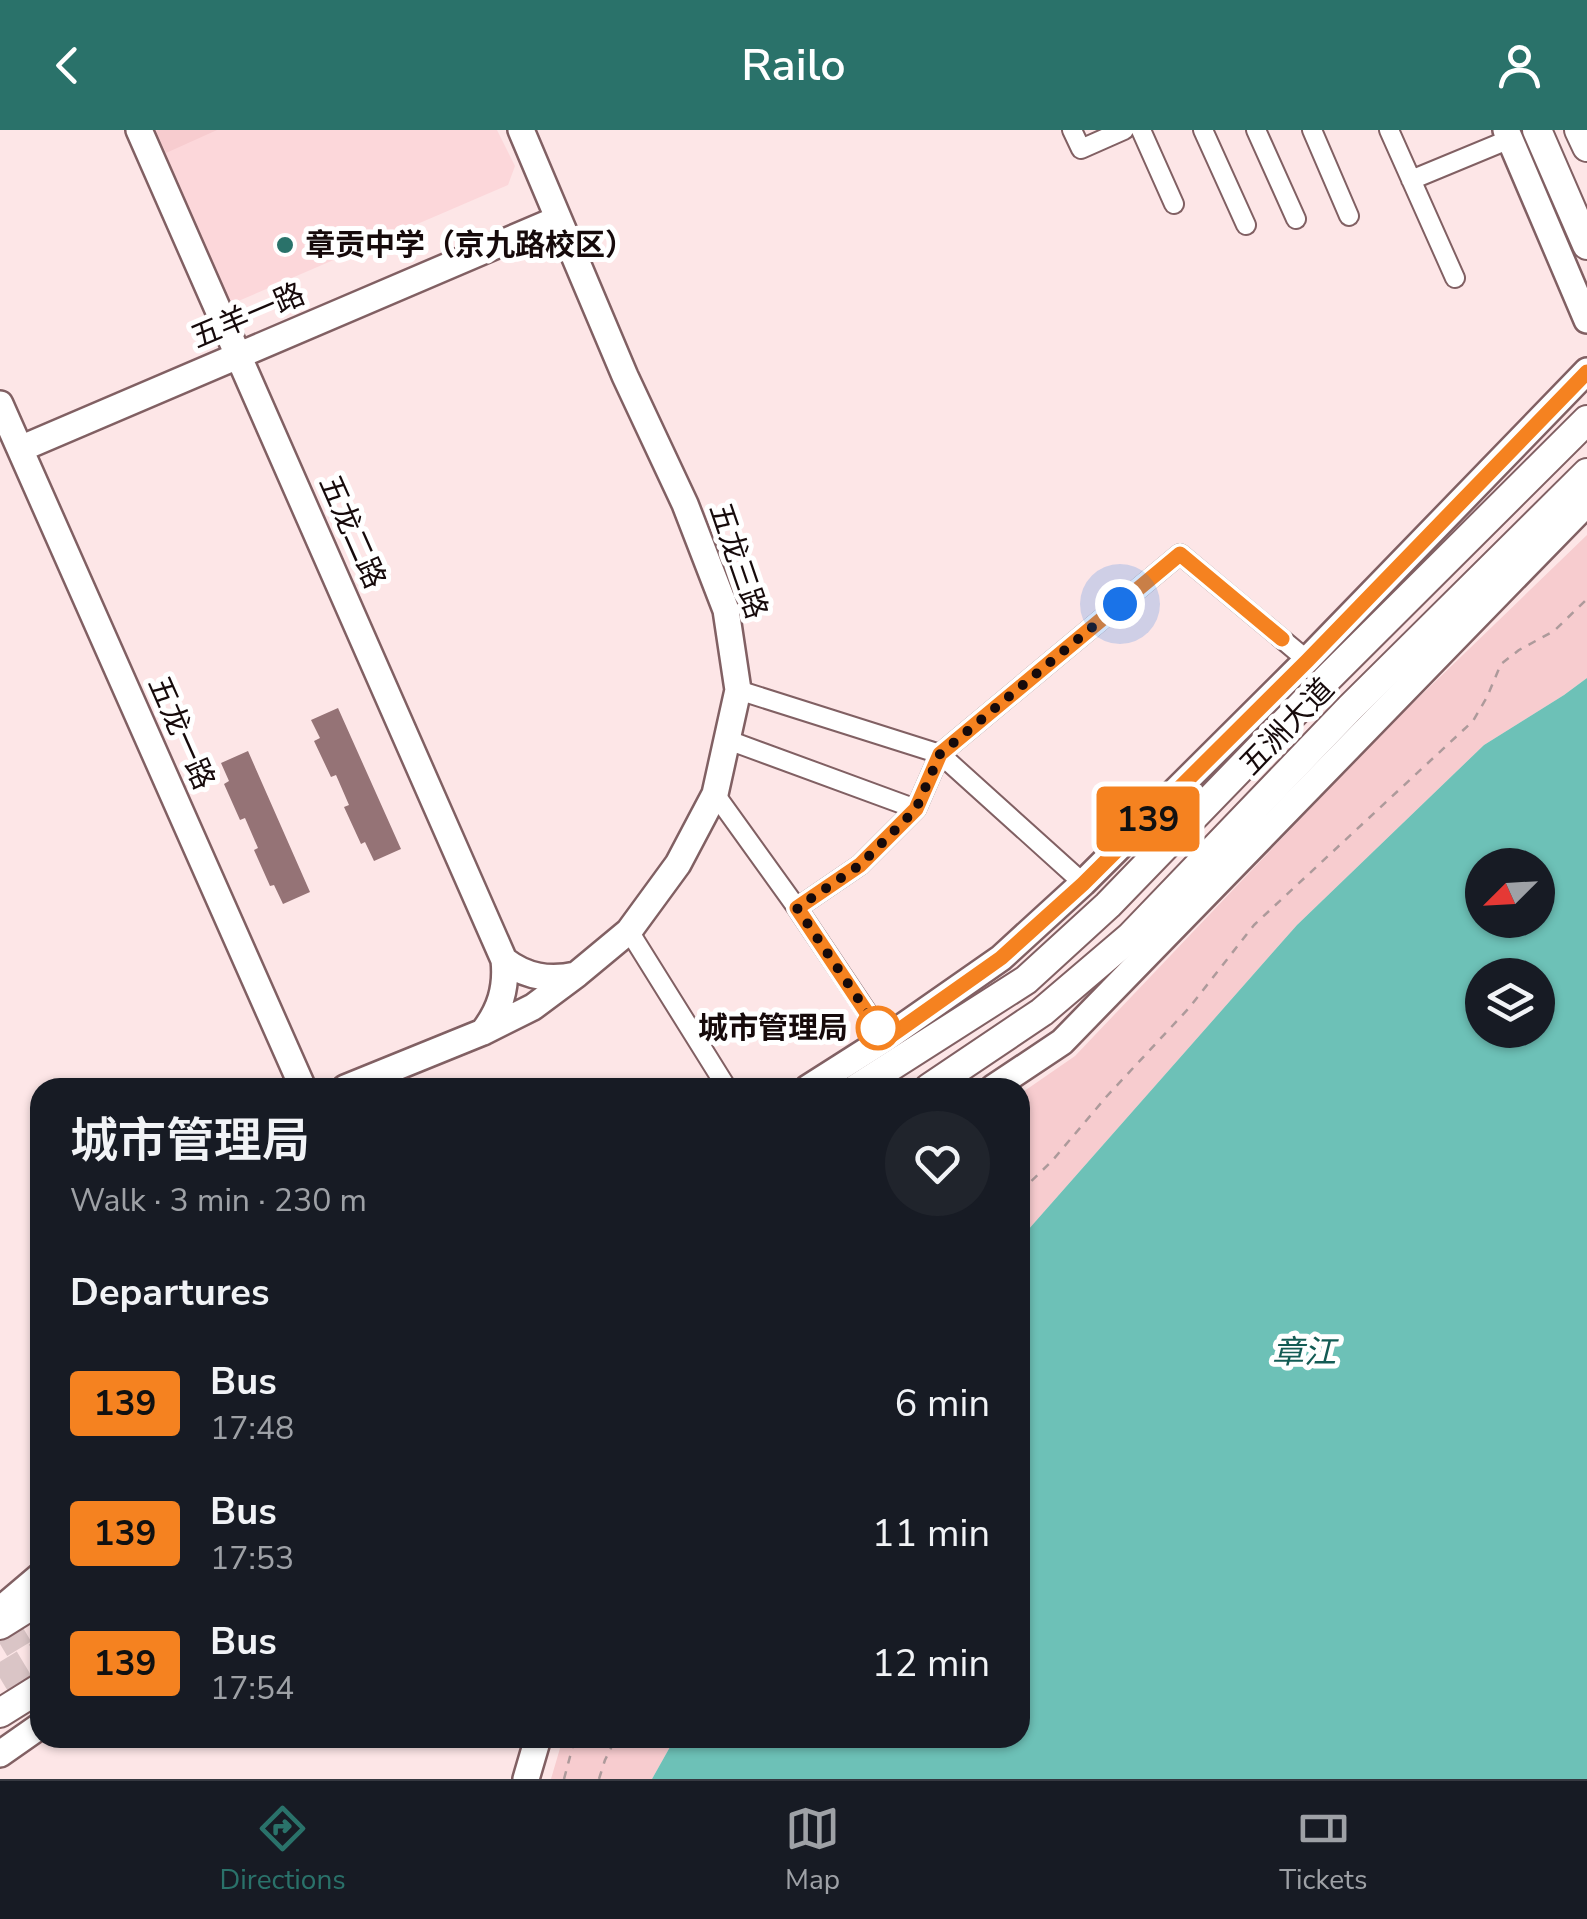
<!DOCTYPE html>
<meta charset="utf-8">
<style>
:root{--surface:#171b24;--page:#20242c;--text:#f1f3f6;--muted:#9ea1a6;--line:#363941;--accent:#2a726a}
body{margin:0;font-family:"Nunito Sans","Noto Sans SC",sans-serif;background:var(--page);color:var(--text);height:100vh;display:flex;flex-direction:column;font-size:38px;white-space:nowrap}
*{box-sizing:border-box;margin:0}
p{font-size:32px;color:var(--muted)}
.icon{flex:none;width:55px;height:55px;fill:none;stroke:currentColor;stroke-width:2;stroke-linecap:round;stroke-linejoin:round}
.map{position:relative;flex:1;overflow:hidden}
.details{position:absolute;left:30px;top:948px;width:1000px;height:670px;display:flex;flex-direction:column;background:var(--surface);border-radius:30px;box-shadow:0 2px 8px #0004}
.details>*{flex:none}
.badge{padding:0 20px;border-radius:8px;font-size:35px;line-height:65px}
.needle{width:65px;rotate:246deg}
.controls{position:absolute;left:1465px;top:718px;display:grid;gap:20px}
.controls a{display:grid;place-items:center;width:90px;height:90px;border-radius:50%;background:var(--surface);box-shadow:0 2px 8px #0004;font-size:50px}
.you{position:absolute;width:50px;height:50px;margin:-25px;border:8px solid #fff;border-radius:50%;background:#1a73e8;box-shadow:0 0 0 15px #1a73e833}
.map>.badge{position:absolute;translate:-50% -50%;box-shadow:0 0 0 5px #fff}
h2{padding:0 40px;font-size:38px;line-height:90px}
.round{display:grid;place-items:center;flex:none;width:105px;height:105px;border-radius:52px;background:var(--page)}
.headline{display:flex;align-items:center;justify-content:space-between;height:170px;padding:0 40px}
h1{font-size:48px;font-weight:600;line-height:75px}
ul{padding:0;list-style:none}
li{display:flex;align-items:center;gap:30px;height:130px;padding:0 40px}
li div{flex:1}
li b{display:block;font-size:38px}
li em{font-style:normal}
li .badge{min-width:110px;font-weight:700;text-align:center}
header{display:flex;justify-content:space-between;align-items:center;height:130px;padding:0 40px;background:var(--accent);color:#fff;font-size:45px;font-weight:600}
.tabs{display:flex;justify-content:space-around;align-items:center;height:140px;border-top:2px solid var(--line);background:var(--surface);font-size:28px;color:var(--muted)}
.tabs a{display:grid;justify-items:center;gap:5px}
.tabs .current{color:var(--accent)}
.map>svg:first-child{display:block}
</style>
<header><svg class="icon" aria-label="back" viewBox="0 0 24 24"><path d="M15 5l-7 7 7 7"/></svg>Railo<svg class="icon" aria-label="person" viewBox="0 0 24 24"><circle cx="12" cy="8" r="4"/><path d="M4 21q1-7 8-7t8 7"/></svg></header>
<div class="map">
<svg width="1587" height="1649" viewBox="0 0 1587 1649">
<rect width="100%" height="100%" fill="#fde6e7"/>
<!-- built -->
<path fill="#fcd7da" d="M150,0H497L515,36L508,55L229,175Z"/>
<!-- green -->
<path fill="#f7cccf" d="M159,0H217L166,23L156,1Z
M1587,405V548L1564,565L1484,615L1297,795L1020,1109V964L1075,926L1382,603Z
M563,1608H675L652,1649H551Z"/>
<!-- water -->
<path fill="#6dc1b7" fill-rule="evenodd" d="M1587,548V1649H652L675,1608H1020V1109L1297,795L1484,615L1564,565ZM1482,735H1538V790H1482ZM1482,845H1538V900H1482Z"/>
<!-- building -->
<path fill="#957376" d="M338,578L401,719L374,731L365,712L361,714L344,677L349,675L336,645L331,647L314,611L320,608L311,590Z
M248,621L310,762L283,774L274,755L270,756L254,720L258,718L245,688L240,690L224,654L229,651L221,633Z"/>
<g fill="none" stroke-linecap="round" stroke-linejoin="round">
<!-- primary-tunnel -->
<path stroke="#dac5c6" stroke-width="28" stroke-dasharray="28 14" stroke-linecap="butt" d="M0,1514L40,1490
M0,1548L40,1524"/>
<!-- street casing -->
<g stroke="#816063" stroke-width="22">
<path id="street" d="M1072,0L1081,19L1124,0
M1141,0L1174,74
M1203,0L1246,95
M1256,0L1296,89
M1312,0L1349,86
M1389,0L1455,148
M1411,50L1510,9
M738,560L940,624L1083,753
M728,610L916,679
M715,664L797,778L885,909
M797,778L860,735L916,679L940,624L1180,424L1307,530
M629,801L727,958"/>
</g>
<!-- secondary casing -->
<g stroke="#816063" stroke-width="30">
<path id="secondary" d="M139,0L504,830C507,858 500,880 483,902
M1506,0L1587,190
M0,274L303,958
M20,319L558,89
M504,830C526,847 549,851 576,845
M345,958L483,902L533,877L576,845L629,801L678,734L715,664L738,560L726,480L685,374L625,246L521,0
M808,958L885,909L1001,828L1083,753L1307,530L1587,241
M993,958L1062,912L1587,373
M0,1480L40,1446
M0,1624L40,1596
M526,1649L538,1608"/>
</g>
<!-- primary casing -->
<g stroke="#816063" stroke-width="32">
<path id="primary" d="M1537,0L1587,115
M1579,0L1587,17
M857,958L1026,850L1108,775L1326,550L1587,290
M929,958L1042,882L1130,807L1350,578L1587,343
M0,1495L40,1470
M0,1583L40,1558"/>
</g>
<!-- path -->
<path stroke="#ad9a9b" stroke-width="2.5" stroke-dasharray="8 8" stroke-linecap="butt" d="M1020,1062L1052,1031L1107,966L1189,878L1254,795L1473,591L1487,567L1501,534L1519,520L1554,501L1587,469
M564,1649L575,1608
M599,1649L605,1630L616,1608"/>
<!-- street -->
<use href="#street" stroke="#fff" stroke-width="18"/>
<!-- secondary -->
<use href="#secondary" stroke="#fff" stroke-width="25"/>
<!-- primary -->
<use href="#primary" stroke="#fff" stroke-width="28"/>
</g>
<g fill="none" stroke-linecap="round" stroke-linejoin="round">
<!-- line casing -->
<g stroke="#fff" stroke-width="22">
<path id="line" d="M1282,509L1180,424L940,624L916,679L860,735L797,778L885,910L1001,828L1083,754L1308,530L1587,242"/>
</g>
<!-- line -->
<use href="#line" stroke="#f58220" stroke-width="15"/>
<!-- walk -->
<path stroke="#160a0b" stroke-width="10" stroke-dasharray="0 18" d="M878,898L797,778L860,735L916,679L940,624L1120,474"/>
</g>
<!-- markers -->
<circle fill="#2a726a" stroke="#fff" stroke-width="4" cx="285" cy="115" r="10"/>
<circle fill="#fff" stroke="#f58220" stroke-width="5" cx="878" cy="898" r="20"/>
<g text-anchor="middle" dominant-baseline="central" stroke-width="10" stroke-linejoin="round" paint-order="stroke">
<!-- poi labels -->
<g font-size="30" font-weight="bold" fill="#160a0b" stroke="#fff" text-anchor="start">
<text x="305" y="115">章贡中学（京九路校区）</text>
</g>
<!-- street labels -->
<g font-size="30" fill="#160a0b" stroke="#fff">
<text transform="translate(248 186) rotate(-23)">五羊一路</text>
<text transform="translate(352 402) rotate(66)">五龙二路</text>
<text transform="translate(738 431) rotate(71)">五龙三路</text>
<text transform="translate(1287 597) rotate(-46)">五洲大道</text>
<text transform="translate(181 603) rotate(66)">五龙一路</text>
</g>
<!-- stop labels -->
<g font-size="30" font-weight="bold" fill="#160a0b" stroke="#fff" text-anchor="end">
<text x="848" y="898">城市管理局</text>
</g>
<!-- water labels -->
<g font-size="32" font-style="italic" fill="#135b54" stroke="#fff">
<text x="1304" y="1222">章江</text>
</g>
</g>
</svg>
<div class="controls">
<a><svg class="needle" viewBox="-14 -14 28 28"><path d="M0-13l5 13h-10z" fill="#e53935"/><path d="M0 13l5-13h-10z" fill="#9ea1a6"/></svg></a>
<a><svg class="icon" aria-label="layers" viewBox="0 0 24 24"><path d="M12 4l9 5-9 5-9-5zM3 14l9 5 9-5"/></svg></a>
</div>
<div class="you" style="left:1120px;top:474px"></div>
<b class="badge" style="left:1148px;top:689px;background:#f58220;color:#111">139</b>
<section class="details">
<div class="headline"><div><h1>城市管理局</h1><p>Walk · 3 min · 230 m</p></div><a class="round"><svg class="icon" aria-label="heart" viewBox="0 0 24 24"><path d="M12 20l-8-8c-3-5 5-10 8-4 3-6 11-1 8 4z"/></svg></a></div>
<h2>Departures</h2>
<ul>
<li><span class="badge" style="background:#f58220;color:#111">139</span><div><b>Bus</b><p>17:48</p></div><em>6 min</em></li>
<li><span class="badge" style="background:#f58220;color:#111">139</span><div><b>Bus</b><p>17:53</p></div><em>11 min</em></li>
<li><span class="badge" style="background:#f58220;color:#111">139</span><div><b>Bus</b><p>17:54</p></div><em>12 min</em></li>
</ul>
</section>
</div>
<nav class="tabs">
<a class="current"><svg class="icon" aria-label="directions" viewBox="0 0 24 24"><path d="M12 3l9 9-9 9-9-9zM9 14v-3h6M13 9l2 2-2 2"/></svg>Directions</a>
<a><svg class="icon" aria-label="map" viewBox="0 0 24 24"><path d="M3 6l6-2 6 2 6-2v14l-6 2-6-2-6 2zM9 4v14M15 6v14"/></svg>Map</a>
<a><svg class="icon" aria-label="tickets" viewBox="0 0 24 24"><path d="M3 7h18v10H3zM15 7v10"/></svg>Tickets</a>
</nav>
